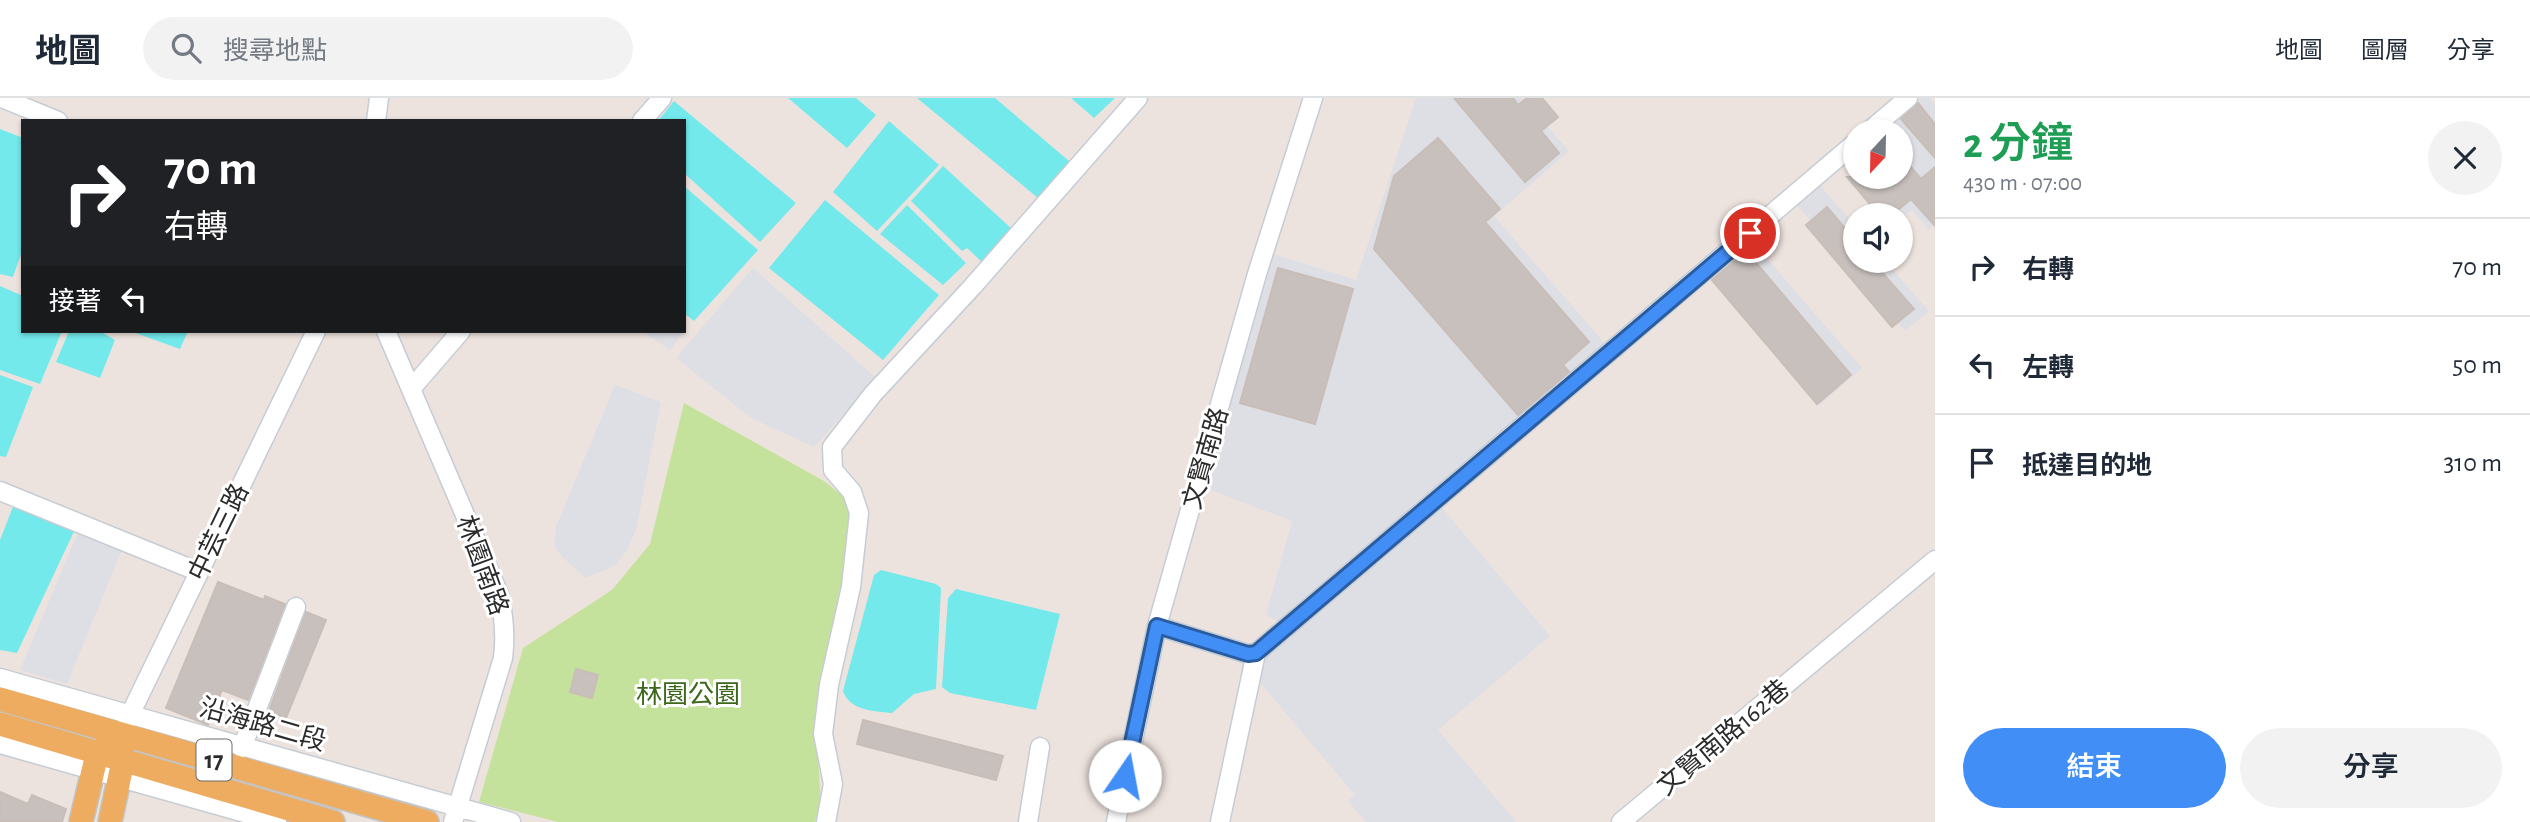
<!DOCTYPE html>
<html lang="zh-TW">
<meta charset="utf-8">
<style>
body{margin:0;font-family:"Alegreya Sans","Noto Sans TC",sans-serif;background:#f2f2f3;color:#1f2937;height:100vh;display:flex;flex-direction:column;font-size:26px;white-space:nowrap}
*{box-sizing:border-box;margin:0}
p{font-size:23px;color:#747a83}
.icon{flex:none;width:38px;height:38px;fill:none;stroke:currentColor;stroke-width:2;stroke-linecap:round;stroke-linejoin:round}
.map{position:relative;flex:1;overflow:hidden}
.drawer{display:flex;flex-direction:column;background:#fff;width:595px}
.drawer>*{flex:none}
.guide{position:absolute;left:21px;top:21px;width:665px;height:214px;border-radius:0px;box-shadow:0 2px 5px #0004;background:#202124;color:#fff;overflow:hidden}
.needle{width:46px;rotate:202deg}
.tools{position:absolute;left:1843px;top:21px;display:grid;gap:14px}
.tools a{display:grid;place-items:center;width:70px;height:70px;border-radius:50%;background:#fff;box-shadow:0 2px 5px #0004;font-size:35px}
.pin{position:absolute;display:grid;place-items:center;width:60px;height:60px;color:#fff;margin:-30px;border:4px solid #fff;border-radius:50%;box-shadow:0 2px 7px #0007}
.me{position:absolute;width:77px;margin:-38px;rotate:12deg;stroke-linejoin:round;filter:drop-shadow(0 0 5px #0008)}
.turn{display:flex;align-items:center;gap:24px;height:147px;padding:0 28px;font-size:32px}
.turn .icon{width:91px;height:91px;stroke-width:2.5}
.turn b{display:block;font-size:49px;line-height:60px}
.then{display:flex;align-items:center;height:66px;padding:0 28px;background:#0003;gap:14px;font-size:26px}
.round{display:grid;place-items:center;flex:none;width:74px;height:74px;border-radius:37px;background:#f2f2f3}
.headline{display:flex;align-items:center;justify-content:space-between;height:119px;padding:0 28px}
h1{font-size:42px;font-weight:600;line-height:52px;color:#1e9e55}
.action{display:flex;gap:14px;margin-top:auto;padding:14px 28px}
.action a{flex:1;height:80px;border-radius:42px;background:#418ef6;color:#fff;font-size:28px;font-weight:600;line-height:80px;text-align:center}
.action a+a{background:#f2f2f3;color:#1f2937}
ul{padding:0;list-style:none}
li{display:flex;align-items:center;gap:21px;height:98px;padding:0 28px;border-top:2px solid #e0e1e3}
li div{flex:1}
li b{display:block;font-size:26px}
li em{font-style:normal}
header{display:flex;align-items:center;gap:42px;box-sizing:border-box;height:98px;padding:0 35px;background:#fff;border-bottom:2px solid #e0e1e3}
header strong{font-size:33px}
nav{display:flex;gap:38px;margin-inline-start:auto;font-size:24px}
.search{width:490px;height:63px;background:#f2f2f3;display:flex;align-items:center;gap:18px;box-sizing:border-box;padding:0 24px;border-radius:38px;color:#747a83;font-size:26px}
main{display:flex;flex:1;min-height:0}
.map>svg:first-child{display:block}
.industrial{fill:#dedee5}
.green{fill:#c4e29b}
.water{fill:#73e9ec}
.building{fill:#c8c0bd;stroke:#c8beb7;stroke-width:2}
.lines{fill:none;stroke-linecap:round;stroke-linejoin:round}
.minor-casing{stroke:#c6ccd4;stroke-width:21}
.major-casing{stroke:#c4c4c4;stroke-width:26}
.minor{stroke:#fff;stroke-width:18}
.major{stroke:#eeac61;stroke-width:23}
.route-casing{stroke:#2a5ca0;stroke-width:18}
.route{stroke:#418ef6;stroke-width:12}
.labels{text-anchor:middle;stroke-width:6;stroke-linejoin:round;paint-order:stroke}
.shield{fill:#fff;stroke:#6b6b6b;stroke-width:2}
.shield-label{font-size:24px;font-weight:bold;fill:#2b2b2b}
.street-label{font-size:26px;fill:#2b2b2b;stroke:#fff}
.park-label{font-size:26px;fill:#3d681c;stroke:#fff}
</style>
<header>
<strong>地圖</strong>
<div class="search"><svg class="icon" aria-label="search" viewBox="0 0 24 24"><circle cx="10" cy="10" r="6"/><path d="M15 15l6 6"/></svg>搜尋地點</div>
<nav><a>地圖</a><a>圖層</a><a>分享</a></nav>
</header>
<main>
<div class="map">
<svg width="1935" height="724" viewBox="0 0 1935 724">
<rect width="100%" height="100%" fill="#ede3de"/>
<path class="industrial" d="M 1416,0 L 1522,0 L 1569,53 L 1494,118 L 1607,248 L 1279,524 L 1266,517 L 1292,423 L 1195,386 L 1267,154 L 1356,182 Z
M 1921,0 L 1930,0 L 1935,7 L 1935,126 L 1929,132 L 1912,112 L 1901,121 L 1900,117 L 1888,117 L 1856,79 L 1900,79 L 1900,33 L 1881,33 Z
M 1818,85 L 1855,127 L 1855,163 L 1885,163 L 1929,213 L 1905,233 L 1795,105 Z
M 1749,140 L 1862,270 L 1820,307 L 1707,176 Z
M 753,170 L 876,280 L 814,349 L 751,320 L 676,260 Z
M 684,227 L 687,229 L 670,252 L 642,233 L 684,233 Z
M 615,287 L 661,304 L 636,432 L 628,450 L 616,467 L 586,480 L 561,458 L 554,447 L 556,429 Z
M 1438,405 L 1550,538 L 1438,632 L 1516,724 L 1366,724 L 1348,703 L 1355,697 L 1245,567 Z
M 84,420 L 128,437 L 67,586 L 20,572 Z"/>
<path class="green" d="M 684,305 L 824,383 L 852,405 L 840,507 L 815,614 L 821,706 L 815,724 L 558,724 L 479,704 L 523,550 L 612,492 L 650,446 Z"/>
<path class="water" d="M 788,0 L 856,0 L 876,17 L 847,50 Z
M 917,0 L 995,0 L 1069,63 L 1038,100 Z
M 1071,0 L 1115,0 L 1094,20 Z
M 674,3 L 796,105 L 760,144 L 684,75 L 684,23 L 658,23 Z
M 889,23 L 939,67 L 877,133 L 833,94 Z
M 0,31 L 23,40 L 23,150 L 13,179 L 0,176 Z
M 943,68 L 1012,131 L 982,164 L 967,150 L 962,153 L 911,103 Z
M 684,88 L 758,152 L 694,223 L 684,215 Z
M 825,102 L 939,197 L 883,262 L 769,170 Z
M 907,107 L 966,165 L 943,187 L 880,136 Z
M 0,188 L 23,198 L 23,233 L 62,233 L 40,286 L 0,272 Z
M 69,233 L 100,233 L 115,242 L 100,280 L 56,264 Z
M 130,233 L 188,233 L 180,251 Z
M 0,277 L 33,289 L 6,359 L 0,358 Z
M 16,401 L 77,427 L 17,555 L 0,552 L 0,442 Z
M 881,472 L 936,486 L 941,490 L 936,591 L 914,596 L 892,615 C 874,613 850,613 843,593 L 874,477 Z
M 956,491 L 1060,516 L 1036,612 L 950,595 L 942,589 L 948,500 Z"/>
<path class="building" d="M 1454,0 L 1513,0 L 1518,7 L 1527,0 L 1542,0 L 1558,19 L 1541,33 L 1559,55 L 1525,84 Z
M 1918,5 L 1935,26 L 1935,60 L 1901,21 Z
M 1438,40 L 1500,111 L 1485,124 L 1589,244 L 1563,267 L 1569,274 L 1518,317 L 1374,151 L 1394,78 Z
M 1900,56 L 1921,81 L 1935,69 L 1935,128 L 1911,101 L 1892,117 L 1879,117 L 1847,79 L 1900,79 Z
M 1827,109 L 1855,142 L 1855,163 L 1872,163 L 1914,211 L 1892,229 L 1806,127 Z
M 1746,153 L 1851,277 L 1817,306 L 1712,182 Z
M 1278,170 L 1353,191 L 1315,326 L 1240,305 Z
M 218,484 L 264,502 L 265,498 L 285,506 L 248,602 L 222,592 L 208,627 L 166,610 Z
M 306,514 L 326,522 L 286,620 L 269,613 Z
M 576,571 L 598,577 L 592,600 L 570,594 Z
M 863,622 L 1003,658 L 996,682 L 857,646 Z
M 0,694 L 28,706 L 32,697 L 66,711 L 62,724 L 0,724 Z"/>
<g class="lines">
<defs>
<path id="minor" d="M 2,0 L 58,23
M 376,23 L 379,0
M 642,23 L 662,0
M 1869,33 L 1908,0
M 386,233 L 499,496 C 504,518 506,537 503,560 L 453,724
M 411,291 L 461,233
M 0,393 L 199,474
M 1157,528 L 1248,556 L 1256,555 L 1855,45
M 0,580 L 511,724
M 127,623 L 316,233
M 0,646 L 277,724
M 242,650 L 296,509
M 826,724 L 833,686 L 823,636 L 829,587 L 851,489 L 859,415 L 852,394 L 833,372 L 832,349 L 873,296 L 973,188 L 1138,0
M 1028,724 L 1040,649
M 1116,724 L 1157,528 L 1257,176 L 1313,0
M 1220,724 L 1256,555
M 1621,724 L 1935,462"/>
<path id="major" d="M 0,601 L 427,724
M 0,626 L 333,724
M 81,724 L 97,656 L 107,647
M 110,724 L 123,663 L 122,649"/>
</defs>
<use href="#minor" class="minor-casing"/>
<use href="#major" class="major-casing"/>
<use href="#minor" class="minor"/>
<use href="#major" class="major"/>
</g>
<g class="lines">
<defs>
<path id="route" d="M 1125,678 L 1157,528 L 1248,556 L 1256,555 L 1750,135"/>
</defs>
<use href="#route" class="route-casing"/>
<use href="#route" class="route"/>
</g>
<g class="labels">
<rect class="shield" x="196.5" y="641.5" width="35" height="41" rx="5"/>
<g class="shield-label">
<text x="214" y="670">17</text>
</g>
<g class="street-label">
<text transform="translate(1205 360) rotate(-74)" y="9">文賢南路</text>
<text transform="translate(218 434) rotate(-64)" y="9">中芸三路</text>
<text transform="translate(483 467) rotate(70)" y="9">林園南路</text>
<text transform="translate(263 626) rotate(16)" y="9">沿海路二段</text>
<text transform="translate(1723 639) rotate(-40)" y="9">文賢南路162巷</text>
</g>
<g class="park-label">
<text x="688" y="605">林園公園</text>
</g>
</g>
</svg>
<div class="tools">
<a><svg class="needle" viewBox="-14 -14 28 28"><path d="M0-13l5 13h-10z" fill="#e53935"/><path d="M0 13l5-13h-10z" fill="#747a83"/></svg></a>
<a><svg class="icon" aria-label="sound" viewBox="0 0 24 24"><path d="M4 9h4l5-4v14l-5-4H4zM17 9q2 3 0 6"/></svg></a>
</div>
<div class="pin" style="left:1750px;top:135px;background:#d93025"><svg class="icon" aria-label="arrive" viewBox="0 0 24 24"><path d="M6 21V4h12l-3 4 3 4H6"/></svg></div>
<svg class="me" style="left:1125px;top:678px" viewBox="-20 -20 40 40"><circle r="19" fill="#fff"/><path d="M0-13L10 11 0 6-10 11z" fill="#418ef6"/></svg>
<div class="guide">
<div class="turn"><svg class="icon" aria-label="right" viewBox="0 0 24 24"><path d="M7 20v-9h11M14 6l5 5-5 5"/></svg><div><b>70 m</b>右轉</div></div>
<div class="then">接著<svg class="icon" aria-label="left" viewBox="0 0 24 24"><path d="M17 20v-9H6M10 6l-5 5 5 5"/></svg></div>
</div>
</div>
<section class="drawer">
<div class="headline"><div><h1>2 分鐘</h1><p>430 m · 07:00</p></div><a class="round"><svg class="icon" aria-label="close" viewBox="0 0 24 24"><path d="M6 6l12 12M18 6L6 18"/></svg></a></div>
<ul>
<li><svg class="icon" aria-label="right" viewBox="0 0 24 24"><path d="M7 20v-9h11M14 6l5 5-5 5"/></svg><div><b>右轉</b></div><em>70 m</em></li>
<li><svg class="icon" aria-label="left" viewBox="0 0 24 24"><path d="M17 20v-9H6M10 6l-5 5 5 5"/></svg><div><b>左轉</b></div><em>50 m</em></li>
<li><svg class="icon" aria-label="arrive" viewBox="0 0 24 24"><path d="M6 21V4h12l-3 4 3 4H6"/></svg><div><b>抵達目的地</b></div><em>310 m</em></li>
</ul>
<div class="action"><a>結束</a><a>分享</a></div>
</section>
</main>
